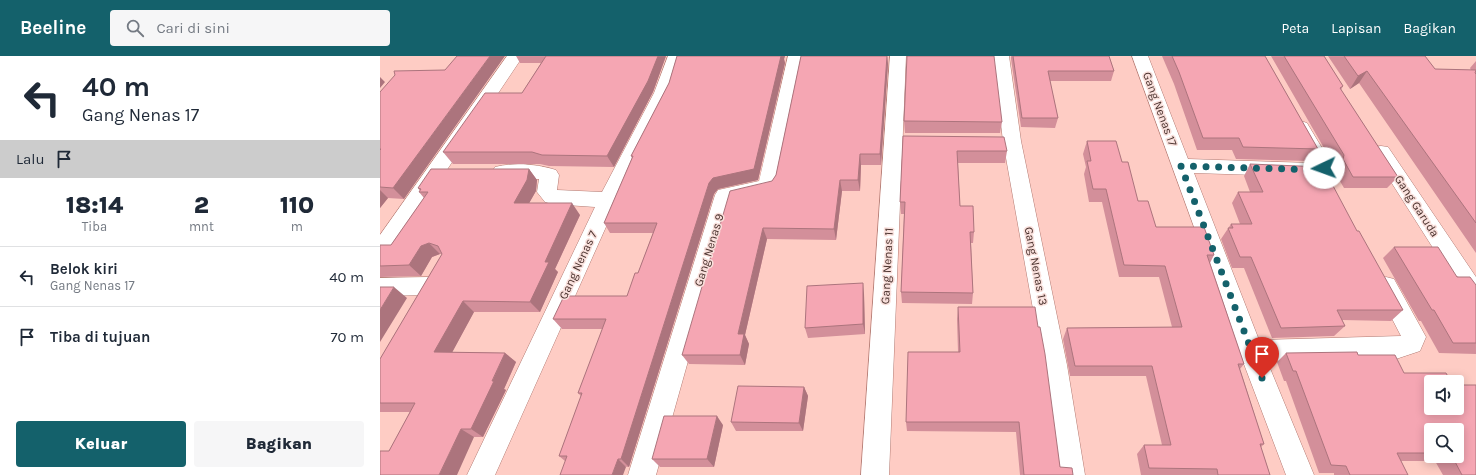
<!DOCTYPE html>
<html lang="id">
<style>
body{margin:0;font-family:Karla,sans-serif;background:#f6f6f7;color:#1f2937;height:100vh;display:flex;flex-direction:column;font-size:15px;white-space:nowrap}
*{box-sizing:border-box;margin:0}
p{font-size:13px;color:#747a83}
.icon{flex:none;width:22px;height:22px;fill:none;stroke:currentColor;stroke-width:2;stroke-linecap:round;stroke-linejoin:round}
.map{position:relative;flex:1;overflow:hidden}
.side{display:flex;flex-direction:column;background:#fff;width:380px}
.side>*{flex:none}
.top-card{background:#fff;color:#1f2937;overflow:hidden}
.tools{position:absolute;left:1044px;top:319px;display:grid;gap:8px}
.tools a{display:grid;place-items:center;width:40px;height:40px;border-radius:4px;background:#fff;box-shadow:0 2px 10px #0003;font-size:20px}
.pin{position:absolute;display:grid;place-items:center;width:34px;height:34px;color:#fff;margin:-41px -17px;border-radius:50% 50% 50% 0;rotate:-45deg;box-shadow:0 0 4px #0007}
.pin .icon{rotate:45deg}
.me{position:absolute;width:44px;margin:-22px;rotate:267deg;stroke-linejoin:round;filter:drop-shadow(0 0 3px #0008)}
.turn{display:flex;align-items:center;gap:14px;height:84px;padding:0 16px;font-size:18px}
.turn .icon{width:52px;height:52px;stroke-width:2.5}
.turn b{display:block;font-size:28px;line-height:34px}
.then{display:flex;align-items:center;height:38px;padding:0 16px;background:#0003;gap:8px;font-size:15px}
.eta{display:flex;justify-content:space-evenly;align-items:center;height:68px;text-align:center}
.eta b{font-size:24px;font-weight:800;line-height:28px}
.button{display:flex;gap:8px;margin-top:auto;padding:8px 16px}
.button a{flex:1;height:46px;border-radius:4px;background:#14616b;color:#fff;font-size:16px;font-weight:800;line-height:46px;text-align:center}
.button a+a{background:#f6f6f7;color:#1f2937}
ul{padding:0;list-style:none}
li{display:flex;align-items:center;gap:12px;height:60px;padding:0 16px;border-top:1px solid #e0e1e3}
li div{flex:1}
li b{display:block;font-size:15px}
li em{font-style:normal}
header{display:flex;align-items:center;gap:24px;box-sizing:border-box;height:56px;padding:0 20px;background:#14616b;color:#fff}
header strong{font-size:19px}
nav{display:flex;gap:22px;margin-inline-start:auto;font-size:14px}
.search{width:280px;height:36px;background:#f6f6f7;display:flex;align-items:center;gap:10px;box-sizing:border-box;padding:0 14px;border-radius:4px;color:#747a83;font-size:15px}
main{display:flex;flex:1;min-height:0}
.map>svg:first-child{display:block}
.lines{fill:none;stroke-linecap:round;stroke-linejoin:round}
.minor-casing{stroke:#b37b73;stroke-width:1}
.minor{fill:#fff;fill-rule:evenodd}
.wall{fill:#d38f9a;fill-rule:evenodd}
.shaded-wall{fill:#ac747d}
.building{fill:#f5a6b3;stroke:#ac747d}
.route{stroke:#14616b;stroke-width:7;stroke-dasharray:0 12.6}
.labels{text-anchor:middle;stroke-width:3;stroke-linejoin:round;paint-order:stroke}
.street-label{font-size:12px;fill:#4a322e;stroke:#f9e0dc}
</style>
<header>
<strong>Beeline</strong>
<div class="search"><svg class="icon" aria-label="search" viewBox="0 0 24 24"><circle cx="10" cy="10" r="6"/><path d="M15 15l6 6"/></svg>Cari di sini</div>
<nav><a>Peta</a><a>Lapisan</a><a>Bagikan</a></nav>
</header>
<main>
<section class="side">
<div class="top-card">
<div class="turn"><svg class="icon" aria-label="left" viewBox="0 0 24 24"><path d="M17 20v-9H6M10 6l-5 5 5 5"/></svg><div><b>40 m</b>Gang Nenas 17</div></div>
<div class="then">Lalu<svg class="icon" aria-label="arrive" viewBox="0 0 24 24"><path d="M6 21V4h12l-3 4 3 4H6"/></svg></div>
</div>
<div class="eta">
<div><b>18:14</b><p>Tiba</p></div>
<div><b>2</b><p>mnt</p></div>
<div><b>110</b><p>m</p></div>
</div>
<ul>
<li><svg class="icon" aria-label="left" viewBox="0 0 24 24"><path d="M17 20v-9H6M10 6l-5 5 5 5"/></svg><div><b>Belok kiri</b><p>Gang Nenas 17</p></div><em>40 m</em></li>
<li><svg class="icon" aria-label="arrive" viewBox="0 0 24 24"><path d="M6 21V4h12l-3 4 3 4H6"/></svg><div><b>Tiba di tujuan</b></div><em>70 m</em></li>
</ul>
<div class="button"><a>Keluar</a><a>Bagikan</a></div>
</section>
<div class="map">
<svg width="1096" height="419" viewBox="0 0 1096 419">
<rect width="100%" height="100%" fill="#feccc4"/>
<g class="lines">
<defs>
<path id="minor" d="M 127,0 L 143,0 L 8,202 L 0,204 L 0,179 Z
M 288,0 L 304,0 L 292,37 L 238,144 L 115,419 L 87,419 L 215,151 L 172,148 L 165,146 L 157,136 L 159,123 L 122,123 L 115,121 L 112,116 L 115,111 C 134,106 158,108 176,114 L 179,119 L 177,134 L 222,136 L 274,37 Z
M 408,0 L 424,0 L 398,130 L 395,135 L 353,145 L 276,419 L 248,419 L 335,139 L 338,134 L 379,125 Z
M 510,0 L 526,0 L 509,419 L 481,419 Z
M 613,0 L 629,0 L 641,85 L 687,309 L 705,419 L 677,419 L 663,309 L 623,85 Z
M 752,0 L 768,0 L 808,103 L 932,107 L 912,71 L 915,67 L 921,65 L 927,67 L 954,112 L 950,119 L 943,121 L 814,117 L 879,284 L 1021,280 L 995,230 L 998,223 L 1006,221 L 1014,223 L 1046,281 L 1040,295 L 1016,303 L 887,305 L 934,419 L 906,419 L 859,295 Z
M 1001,90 L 1008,91 L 1096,221 L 1096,249 L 1088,247 L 992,96 L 994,91 Z
M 48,221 L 56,223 L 59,230 L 56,237 L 48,239 L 0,240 L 0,222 Z"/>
</defs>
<use href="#minor" class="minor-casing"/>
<use href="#minor" class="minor"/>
</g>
<path class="wall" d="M 136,0 L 286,0 L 273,36 L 234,111 L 169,110 L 160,108 L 73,108 L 63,96 L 142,37 L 161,7 L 140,7 Z
M 297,0 L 405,0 L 404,3 L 405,7 L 378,124 L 338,133 L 334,138 L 249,411 L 185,405 L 179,400 L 201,340 L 198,337 L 223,273 L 182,273 L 173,263 L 247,240 L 258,217 L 273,177 L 230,177 L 224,167 L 252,102 L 251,100 L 289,27 Z
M 421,0 L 507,0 L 508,8 L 501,109 L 481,109 L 480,135 L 462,135 L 456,184 L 387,183 L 365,279 L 369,288 L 365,309 L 309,308 L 302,299 L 392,125 L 396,119 Z
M 631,0 L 729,0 L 734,15 L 731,25 L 670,25 L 678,62 L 675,72 L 641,71 L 631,3 Z
M 782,0 L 885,0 L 938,93 L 929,105 L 856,103 L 852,94 L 817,94 L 794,28 Z
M 891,0 L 944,0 L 963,30 L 961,34 L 1018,121 L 1007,132 L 964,132 L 954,115 L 955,111 Z
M 948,0 L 1045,0 L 1055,13 L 1091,14 L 1090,12 L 1096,5 L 1096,197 L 979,27 L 970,33 Z
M 65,14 L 24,143 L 8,142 L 0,152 L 0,36 Z
M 524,65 L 622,66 L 620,77 L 525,77 Z
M 523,80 L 627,95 L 625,107 L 578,107 L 580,150 L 594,176 L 593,187 L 591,187 L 593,237 L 592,248 L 522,247 L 521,236 L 524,158 L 521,158 L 520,146 Z
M 707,85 L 742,106 L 758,145 L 776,171 L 834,199 L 830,207 L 864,308 L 860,313 L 884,388 L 881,391 L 890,419 L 761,419 L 757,398 L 764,389 L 782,389 L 766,320 L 690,320 L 683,283 L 687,272 L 792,271 L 779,221 L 739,221 L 722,146 L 709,146 L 704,118 L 706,111 L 703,98 Z
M 870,108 L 977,175 L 1023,254 L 1011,265 L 962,264 L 965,270 L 954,280 L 892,282 L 864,212 L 852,212 L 841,183 L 851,168 L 860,168 L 852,147 L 858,136 L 870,136 L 864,120 Z
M 149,113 L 157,124 L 156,135 L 149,147 L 200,159 L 175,213 L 178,216 L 160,256 L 94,256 L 72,296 L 125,297 L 136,306 L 124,333 L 126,334 L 103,381 L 94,381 L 9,395 L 30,356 L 0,356 L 0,303 L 62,198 L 60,198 L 52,201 L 41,220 L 0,221 L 0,189 L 11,189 L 44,142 L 39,136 L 40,135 L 38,132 Z
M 1014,191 L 1096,229 L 1096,298 L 1059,297 L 1041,265 L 1039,265 L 1003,202 Z
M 484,238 L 485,278 L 428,282 L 425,272 Z
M 578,251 L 658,271 L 680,411 L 693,419 L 640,419 L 636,376 L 527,375 L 526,366 L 578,296 L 577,263 Z
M 906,297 L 978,299 L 1024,317 L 1096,419 L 1063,419 L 1055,405 L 1021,405 L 1028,419 L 954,419 L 954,417 L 939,417 L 906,325 L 904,325 L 897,306 ZM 1051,374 L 1077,400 L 1051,400 Z
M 424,331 L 428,340 L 423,375 L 356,375 L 351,366 Z
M 343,369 L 334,411 L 280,411 L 272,403 Z"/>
<path class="shaded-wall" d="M 110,0 L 125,0 L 24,143 L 13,132 Z
M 278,0 L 286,0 L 273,36 L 234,111 L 227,100 Z
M 401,0 L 405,0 L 404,3 L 405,7 L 378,124 L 338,133 L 334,138 L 249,411 L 241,403 L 329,127 Z
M 507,0 L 508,8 L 501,109 L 500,98 Z
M 987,15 L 979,27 L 970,33 L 978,20 Z
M 0,21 L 5,26 L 0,32 Z
M 480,98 L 481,109 L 480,135 L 478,124 Z
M 149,113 L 157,124 L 156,135 L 143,158 L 134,147 Z
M 460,124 L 462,135 L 456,184 L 454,173 Z
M 0,134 L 8,142 L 0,152 Z
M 192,147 L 200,159 L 175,213 L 178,216 L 160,256 L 150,246 L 165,206 Z
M 383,172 L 387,183 L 365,279 L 369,288 L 365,309 L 360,299 L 358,278 Z
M 49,187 L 60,198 L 52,201 L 41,220 L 29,209 L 41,190 Z
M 483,227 L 484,238 L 485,278 L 483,268 Z
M 14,231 L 27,242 L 0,286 L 0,254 Z
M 83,245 L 94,256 L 67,306 L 54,296 Z
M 125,297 L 136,306 L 124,333 L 126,334 L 103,381 L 91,373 Z
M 424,331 L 428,340 L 423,375 L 419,367 Z
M 337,360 L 343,369 L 334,411 L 327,403 Z
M 81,373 L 94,381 L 77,419 L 59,419 Z
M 238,403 L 246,411 L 243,419 L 232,419 Z"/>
<path class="building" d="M 77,0 L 110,0 L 13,132 L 0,131 L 0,94 L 1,93 L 0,93 L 0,36 L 15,19 L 14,15 L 65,14 Z
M 166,0 L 278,0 L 268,25 L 227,100 L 162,99 L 152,96 L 63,96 L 105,37 L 142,37 Z
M 297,0 L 401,0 L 374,113 L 333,122 L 329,127 L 241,403 L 238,403 L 232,419 L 180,419 L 187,400 L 179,400 L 202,337 L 198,337 L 226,263 L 173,263 L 184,240 L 247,240 L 255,217 L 258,217 L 277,167 L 224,167 L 253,100 L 251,100 L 289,27 Z
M 421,0 L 507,0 L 500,98 L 480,98 L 478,124 L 460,124 L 454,173 L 383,172 L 358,278 L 364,278 L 360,299 L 302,299 L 350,135 L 392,125 L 396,119 Z
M 527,0 L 614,0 L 622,66 L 524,65 Z
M 633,0 L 729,0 L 734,15 L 668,15 L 678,62 L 642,62 Z
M 792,0 L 885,0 L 938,93 L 863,91 L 859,82 L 823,82 L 799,16 Z
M 904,0 L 944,0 L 963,30 L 960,32 L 1018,121 L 973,121 L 963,103 L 964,99 Z
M 964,0 L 1045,0 L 1055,13 L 1096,14 L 1095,17 L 1096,18 L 1096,167 L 987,15 L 978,20 Z
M 523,80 L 624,81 L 627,95 L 577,95 L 580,150 L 593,150 L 594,176 L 590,176 L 593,237 L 521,236 L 525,146 L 520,146 Z
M 707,85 L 736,85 L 742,106 L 748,106 L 758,145 L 768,145 L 776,171 L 824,171 L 834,199 L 827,199 L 864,308 L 858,308 L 884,388 L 880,388 L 890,419 L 838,419 L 837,413 L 769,412 L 764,389 L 791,389 L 772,310 L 695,310 L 687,272 L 802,271 L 785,210 L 744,209 L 726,133 L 713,133 L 707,105 L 711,105 Z
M 870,108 L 943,111 L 977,175 L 979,175 L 1023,254 L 957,254 L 965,270 L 901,272 L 871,201 L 860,201 L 848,172 L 853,172 L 851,168 L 872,168 L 858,136 L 883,136 Z
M 51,113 L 149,113 L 147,124 L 134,147 L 192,147 L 165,206 L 169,206 L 150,246 L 83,245 L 54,296 L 125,297 L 112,325 L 114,325 L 91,373 L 81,373 L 59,419 L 0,419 L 0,395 L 9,395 L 35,347 L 0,347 L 0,303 L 62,198 L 58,190 L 49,187 L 41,190 L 29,209 L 0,210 L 0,189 L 11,189 L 48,136 L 39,136 L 41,133 L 38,132 Z
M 1014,191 L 1058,191 L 1077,221 L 1090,221 L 1096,229 L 1096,287 L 1073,287 L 1054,254 L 1052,254 Z
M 483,227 L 483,268 L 425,272 L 427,230 Z
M 0,231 L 14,231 L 0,254 Z
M 578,251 L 655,251 L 658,271 L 660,271 L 665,298 L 680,411 L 692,412 L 693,419 L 644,419 L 639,366 L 526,366 L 528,296 L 580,296 Z
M 977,296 L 978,299 L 1015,299 L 1024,317 L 1066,317 L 1071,326 L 1051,326 L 1051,352 L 1077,352 L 1077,329 L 1096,329 L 1096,419 L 1082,419 L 1072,400 L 1077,400 L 1077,374 L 1051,374 L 1051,397 L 1017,397 L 1028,419 L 970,419 L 966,410 L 951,409 L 916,315 L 913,315 L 906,297 Z
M 358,330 L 424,331 L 419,367 L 351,366 Z
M 284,360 L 337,360 L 327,403 L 272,403 Z"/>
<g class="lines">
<path class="route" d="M 882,322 L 801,110 L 942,114 L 944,112"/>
</g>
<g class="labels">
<g class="street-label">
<text transform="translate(780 53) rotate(70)" y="4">Gang Nenas 17</text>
<text transform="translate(1037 150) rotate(57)" y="4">Gang Garuda</text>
<text transform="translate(329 194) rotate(-73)" y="4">Gang Nenas 9</text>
<text transform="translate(198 209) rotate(-65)" y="4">Gang Nenas 7</text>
<text transform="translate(507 210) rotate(-87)" y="4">Gang Nenas 11</text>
<text transform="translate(656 210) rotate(79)" y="4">Gang Nenas 13</text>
</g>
</g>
</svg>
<div class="tools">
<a><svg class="icon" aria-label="sound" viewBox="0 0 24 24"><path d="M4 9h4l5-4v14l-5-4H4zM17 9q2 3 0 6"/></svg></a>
<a><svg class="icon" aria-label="search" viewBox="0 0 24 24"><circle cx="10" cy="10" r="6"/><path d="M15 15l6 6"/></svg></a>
</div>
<div class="pin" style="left:882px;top:322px;background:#d93025"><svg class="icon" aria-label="arrive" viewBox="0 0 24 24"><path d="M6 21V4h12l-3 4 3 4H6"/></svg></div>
<svg class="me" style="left:944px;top:112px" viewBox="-20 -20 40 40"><circle r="19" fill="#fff"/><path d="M0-13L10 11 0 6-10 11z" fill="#14616b"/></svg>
</div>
</main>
